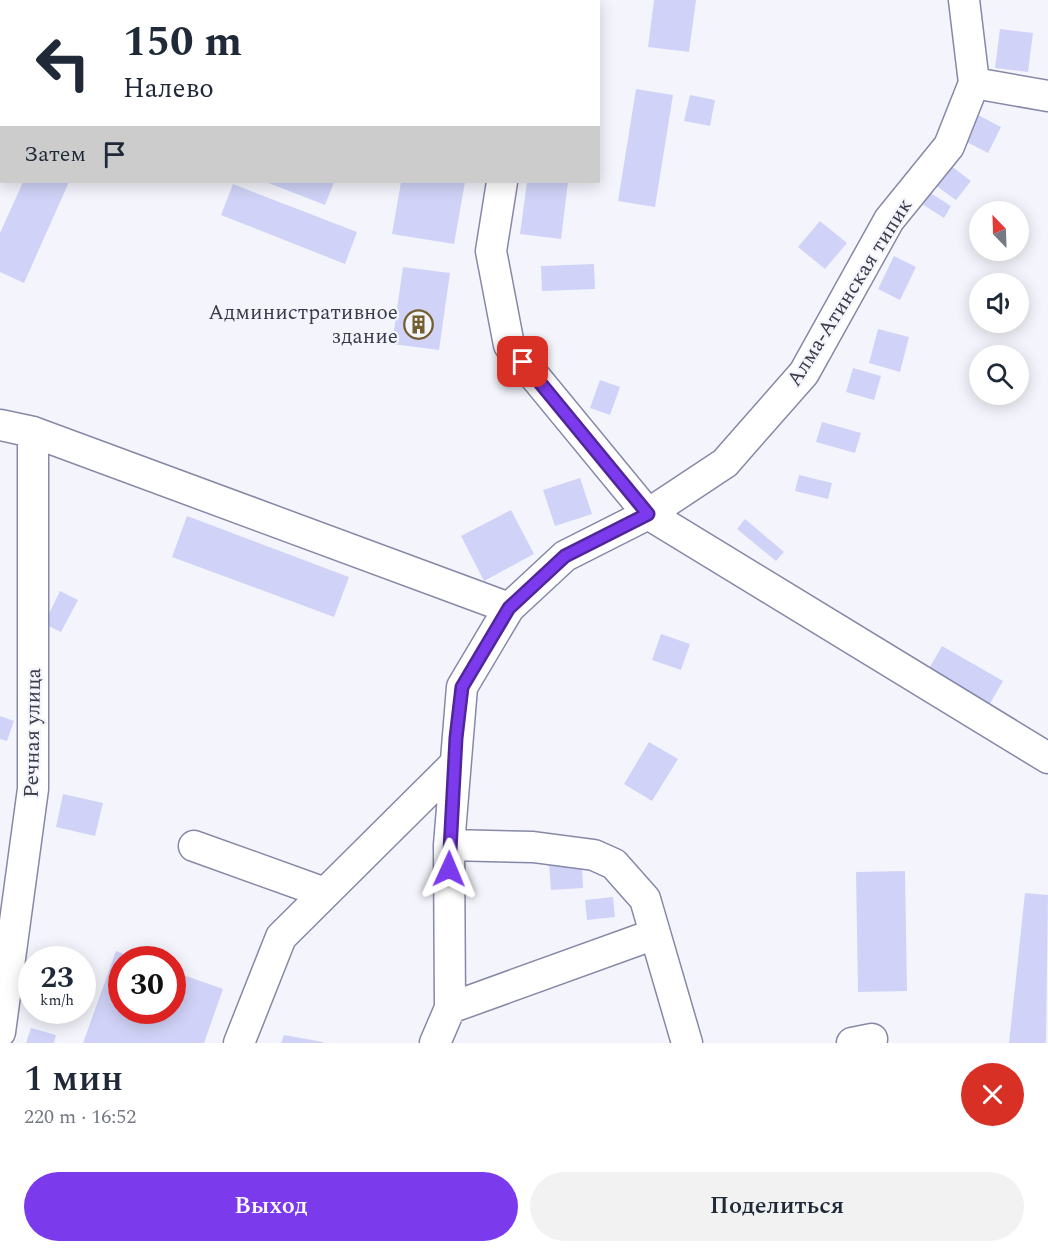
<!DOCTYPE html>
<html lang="ru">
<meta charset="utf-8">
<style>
body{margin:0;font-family:Spectral,serif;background:#f2f2f3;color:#1f2937;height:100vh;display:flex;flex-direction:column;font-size:22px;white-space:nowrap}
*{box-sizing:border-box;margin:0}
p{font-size:20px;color:#747a83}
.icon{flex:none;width:33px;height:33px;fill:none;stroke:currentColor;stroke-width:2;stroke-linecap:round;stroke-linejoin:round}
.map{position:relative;height:1043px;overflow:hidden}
.side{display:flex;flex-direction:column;background:#fff;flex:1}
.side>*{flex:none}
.banner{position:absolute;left:0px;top:0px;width:600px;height:183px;box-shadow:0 3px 15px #0003;background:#fff;color:#1f2937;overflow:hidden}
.needle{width:39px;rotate:337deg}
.buttons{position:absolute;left:969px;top:201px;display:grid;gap:12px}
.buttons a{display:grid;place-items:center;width:60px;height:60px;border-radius:50%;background:#fff;box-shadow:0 3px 15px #0003;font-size:30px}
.speed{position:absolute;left:18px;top:946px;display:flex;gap:12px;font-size:30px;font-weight:700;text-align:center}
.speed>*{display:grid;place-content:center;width:78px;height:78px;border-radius:50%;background:#fff;box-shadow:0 3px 15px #0003;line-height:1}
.speed small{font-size:15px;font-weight:400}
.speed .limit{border:9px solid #d22;background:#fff;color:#111}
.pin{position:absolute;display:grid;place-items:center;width:51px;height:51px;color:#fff;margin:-26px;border-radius:12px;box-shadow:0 3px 9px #0006}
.me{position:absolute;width:66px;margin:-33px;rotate:1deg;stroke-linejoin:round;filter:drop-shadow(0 0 4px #0008)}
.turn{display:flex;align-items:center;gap:21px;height:126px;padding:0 24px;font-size:27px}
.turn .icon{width:78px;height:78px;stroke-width:2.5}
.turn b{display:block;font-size:42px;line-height:51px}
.then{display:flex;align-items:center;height:57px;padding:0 24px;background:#0003;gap:12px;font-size:22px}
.round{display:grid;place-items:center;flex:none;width:63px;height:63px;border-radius:32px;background:#f2f2f3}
.summary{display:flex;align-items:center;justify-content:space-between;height:102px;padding:0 24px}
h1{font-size:36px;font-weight:600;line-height:45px}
.button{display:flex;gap:12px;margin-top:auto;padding:12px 24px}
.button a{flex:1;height:69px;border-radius:36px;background:#7c3aed;color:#fff;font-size:24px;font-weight:600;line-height:69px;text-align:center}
.button a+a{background:#f2f2f3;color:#1f2937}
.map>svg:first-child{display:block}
.building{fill:#d0d3f7}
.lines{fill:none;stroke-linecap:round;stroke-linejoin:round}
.minor-casing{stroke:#8688a7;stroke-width:33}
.minor{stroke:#fff;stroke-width:30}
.route-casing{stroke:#51269a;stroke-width:15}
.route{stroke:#7c3aed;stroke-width:10}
.labels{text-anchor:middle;stroke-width:4.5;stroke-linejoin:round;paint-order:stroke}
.street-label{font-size:21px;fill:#3a3b49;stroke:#f4f5fc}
.poi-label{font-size:21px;fill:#3a3b49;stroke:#f4f5fc;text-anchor:end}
</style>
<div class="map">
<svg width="1048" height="1043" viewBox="0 0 1048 1043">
<rect width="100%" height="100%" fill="#f4f5fc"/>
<path class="building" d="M 654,0 L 696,0 L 689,52 L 648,47 Z
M 1000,29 L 1033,33 L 1028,72 L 995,68 Z
M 636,89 L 673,95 L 655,207 L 618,201 Z
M 690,95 L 715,100 L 710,126 L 684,121 Z
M 976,114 L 1001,127 L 988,153 L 963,140 Z
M 946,162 L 971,181 L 956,200 L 931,182 Z
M 23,182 L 69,182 L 24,283 L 0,272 L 0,233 Z
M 266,182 L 334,182 L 325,205 Z
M 401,182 L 465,182 L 454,244 L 392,234 Z
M 527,182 L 568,182 L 561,239 L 520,234 Z
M 233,184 L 357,232 L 345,264 L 221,215 Z
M 924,189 L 951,206 L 944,218 L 917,201 Z
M 820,221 L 847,243 L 825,269 L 798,247 Z
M 894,256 L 916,267 L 900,300 L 878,289 Z
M 594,264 L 595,289 L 542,291 L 541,266 Z
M 403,267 L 450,273 L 439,350 L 392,344 Z
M 878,329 L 909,337 L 900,372 L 869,363 Z
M 853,368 L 881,376 L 874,400 L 846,392 Z
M 600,380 L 620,387 L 610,415 L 590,408 Z
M 822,422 L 861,433 L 855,453 L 816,442 Z
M 799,475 L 832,483 L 828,499 L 795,491 Z
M 580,478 L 592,514 L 555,526 L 543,490 Z
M 511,510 L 534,554 L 484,581 L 461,536 Z
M 187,516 L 349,577 L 334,617 L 172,557 Z
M 745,519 L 784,552 L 776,561 L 737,529 Z
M 60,591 L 78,600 L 61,632 L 44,624 Z
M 661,634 L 690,644 L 681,670 L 652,660 Z
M 942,646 L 1003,681 L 988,707 L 927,672 Z
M 0,716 L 14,721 L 7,741 L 0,739 Z
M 649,742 L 678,759 L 652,801 L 624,784 Z
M 63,794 L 103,803 L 95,836 L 56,827 Z
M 582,862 L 583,888 L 551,890 L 549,864 Z
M 905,871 L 907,991 L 858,992 L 856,872 Z
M 1025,893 L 1048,895 L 1046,1043 L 1009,1043 Z
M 613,897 L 615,917 L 587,920 L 585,900 Z
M 116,951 L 140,960 L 122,960 L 122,1011 L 172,1011 L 172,971 L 223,989 L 204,1043 L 83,1043 Z
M 31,1028 L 56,1035 L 54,1043 L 26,1043 Z
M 284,1035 L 323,1042 L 323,1043 L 281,1043 Z"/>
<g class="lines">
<defs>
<path id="minor" d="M 69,2 L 69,0
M 530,2 L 531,0
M 974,83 L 1048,96
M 502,182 L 491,251 L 509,345 L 648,514 L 1048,758
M 0,425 L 33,432 L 509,608
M 449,845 L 533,847 L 594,855 L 614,864 L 645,899 L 687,1043
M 194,846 L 325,893
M 450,1008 L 655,934
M 0,1032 L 33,789 L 33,432
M 239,1043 L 281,937 L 454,765
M 435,1043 L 450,1008 L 449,845 L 462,687 L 509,608 L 565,556 L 648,514 L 725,463 L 804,373 L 889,220 L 949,146 L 974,83 L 964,0
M 852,1043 L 872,1039"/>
</defs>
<use href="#minor" class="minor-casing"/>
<use href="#minor" class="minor"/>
</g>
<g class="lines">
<defs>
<path id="route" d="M 449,869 L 456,738 L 462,687 L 509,608 L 565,556 L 648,514 L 523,362"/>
</defs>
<use href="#route" class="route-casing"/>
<use href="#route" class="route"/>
</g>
<defs>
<symbol id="building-ring" viewBox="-11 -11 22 22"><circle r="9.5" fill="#f4f5fc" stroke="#735e2d" stroke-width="1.5"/><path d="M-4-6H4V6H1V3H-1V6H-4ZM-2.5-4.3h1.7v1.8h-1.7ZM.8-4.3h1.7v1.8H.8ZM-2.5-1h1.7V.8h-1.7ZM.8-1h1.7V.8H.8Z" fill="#735e2d"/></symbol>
</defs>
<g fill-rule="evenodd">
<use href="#building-ring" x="402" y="308" width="33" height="33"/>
</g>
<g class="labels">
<g class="street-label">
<text transform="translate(849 292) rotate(-58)" y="7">Алма-Атинская типик</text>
<text transform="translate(32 733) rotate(-89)" y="7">Речная улица</text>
</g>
<g class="poi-label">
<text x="398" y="319">Административное<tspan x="398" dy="24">здание</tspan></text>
</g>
</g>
</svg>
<div class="buttons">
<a><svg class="needle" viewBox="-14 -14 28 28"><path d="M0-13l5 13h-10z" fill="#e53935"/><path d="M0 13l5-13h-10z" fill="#747a83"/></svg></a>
<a><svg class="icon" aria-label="sound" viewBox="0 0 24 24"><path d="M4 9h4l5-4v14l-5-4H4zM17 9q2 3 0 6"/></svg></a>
<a><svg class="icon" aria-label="search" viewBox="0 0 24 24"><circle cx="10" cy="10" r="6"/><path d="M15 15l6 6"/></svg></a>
</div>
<div class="speed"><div>23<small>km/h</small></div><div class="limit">30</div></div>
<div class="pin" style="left:523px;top:362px;background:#d93025"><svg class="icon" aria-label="arrive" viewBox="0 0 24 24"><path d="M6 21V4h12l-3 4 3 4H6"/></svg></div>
<svg class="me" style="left:449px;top:869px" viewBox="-20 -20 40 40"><path d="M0-17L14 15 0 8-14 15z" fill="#7c3aed" stroke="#fff" stroke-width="4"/></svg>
<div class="banner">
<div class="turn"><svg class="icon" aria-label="left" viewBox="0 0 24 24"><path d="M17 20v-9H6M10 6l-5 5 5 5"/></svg><div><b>150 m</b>Налево</div></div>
<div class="then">Затем<svg class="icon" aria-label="arrive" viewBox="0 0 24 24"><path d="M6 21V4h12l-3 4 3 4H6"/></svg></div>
</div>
</div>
<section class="side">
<div class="summary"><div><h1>1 мин</h1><p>220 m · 16:52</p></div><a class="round" style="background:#d93025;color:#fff"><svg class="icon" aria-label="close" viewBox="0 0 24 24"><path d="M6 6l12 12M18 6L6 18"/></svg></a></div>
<div class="button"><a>Выход</a><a>Поделиться</a></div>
</section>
